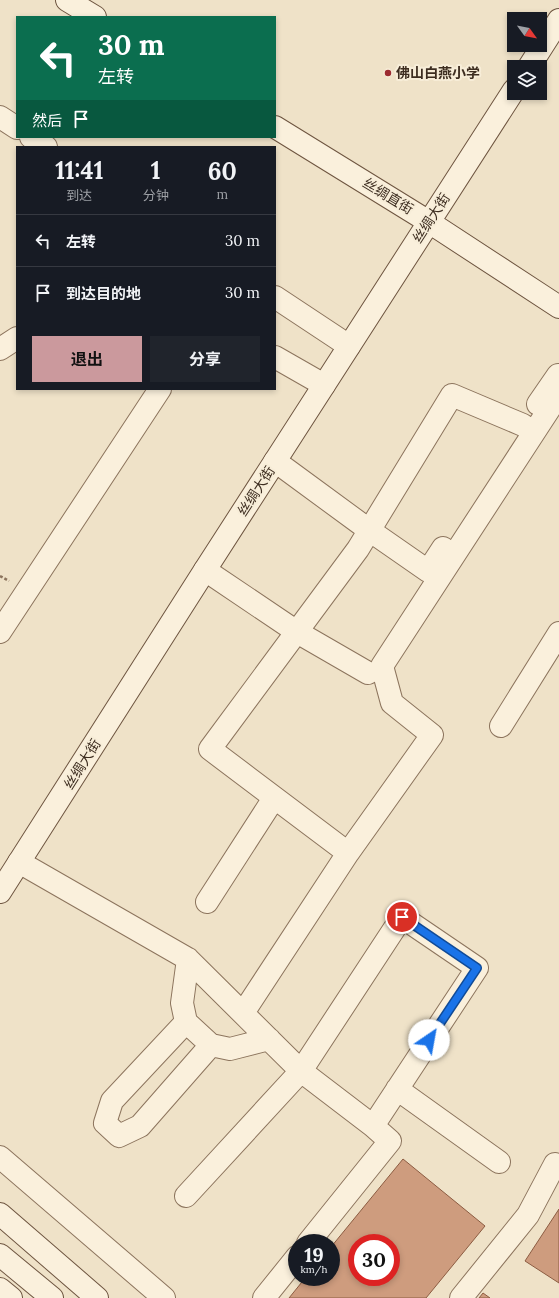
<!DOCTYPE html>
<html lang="zh">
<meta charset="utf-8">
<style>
body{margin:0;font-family:Lora,"Noto Sans SC",serif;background:#20242c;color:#f1f3f6;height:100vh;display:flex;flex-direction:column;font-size:15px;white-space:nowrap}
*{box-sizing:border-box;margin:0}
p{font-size:13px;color:#9ea1a6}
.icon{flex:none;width:22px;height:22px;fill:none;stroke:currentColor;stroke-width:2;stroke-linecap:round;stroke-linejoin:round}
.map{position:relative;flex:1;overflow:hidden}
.drawer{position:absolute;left:16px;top:146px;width:260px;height:244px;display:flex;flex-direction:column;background:#171b24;border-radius:0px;box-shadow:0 2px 6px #0003}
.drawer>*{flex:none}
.hud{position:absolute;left:16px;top:16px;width:260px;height:122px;border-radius:0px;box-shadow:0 2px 6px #0003;background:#0b6e4f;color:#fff;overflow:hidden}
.needle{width:26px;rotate:123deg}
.tools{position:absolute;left:507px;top:12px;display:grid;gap:8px}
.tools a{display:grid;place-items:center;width:40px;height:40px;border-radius:0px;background:#171b24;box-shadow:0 2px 6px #0003;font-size:20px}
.speed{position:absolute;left:288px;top:1234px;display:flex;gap:8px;font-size:20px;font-weight:700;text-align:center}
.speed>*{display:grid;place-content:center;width:52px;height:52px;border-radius:50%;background:#171b24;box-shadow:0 2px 6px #0003;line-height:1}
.speed small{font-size:10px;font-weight:400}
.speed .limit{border:6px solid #d22;background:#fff;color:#111}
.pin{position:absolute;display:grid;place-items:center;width:34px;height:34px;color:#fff;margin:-17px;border:2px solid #fff;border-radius:50%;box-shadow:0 1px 4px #0007}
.me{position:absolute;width:44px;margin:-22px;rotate:33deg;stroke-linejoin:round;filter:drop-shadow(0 0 3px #0008)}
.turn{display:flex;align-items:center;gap:14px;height:84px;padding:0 16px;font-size:18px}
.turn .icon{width:52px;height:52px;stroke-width:2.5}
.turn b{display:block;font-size:28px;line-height:34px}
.then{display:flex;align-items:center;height:38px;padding:0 16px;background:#0003;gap:8px;font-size:15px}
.eta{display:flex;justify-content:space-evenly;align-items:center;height:68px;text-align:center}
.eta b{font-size:24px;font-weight:700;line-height:28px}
.action{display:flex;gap:8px;margin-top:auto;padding:8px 16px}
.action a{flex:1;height:46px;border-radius:0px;background:#cb999d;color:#111;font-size:16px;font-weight:700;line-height:46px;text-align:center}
.action a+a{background:#20242c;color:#f1f3f6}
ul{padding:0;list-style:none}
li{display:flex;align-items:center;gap:12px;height:52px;padding:0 16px;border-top:1px solid #363941}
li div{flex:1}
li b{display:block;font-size:15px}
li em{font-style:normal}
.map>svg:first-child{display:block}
.building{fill:#ce9c7e;stroke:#8c5c42;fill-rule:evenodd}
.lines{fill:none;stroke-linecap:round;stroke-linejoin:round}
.street-casing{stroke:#8c745d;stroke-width:24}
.secondary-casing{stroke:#6e5540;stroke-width:24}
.path{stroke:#8c745d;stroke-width:2.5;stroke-dasharray:3 2;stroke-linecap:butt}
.street{stroke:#faf0dc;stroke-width:22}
.secondary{stroke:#faf0dc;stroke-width:22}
.route-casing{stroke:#114b97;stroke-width:10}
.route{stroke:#1a73e8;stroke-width:7}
.poi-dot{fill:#9c2b30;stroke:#f7edd8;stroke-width:1.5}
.labels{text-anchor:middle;stroke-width:4;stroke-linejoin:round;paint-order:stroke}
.poi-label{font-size:14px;font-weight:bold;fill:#3d2d20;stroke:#f7edd8;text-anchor:start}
.street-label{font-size:14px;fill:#3d2d20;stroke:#f7edd8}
</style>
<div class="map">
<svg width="559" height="1298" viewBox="0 0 559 1298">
<rect width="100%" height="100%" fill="#efe2c8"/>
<path class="building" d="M 403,1159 L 485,1226 L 426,1298 L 289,1298 L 306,1277 L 331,1277 L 331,1247 ZM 357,1243 L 391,1243 L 391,1277 L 357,1277 Z
M 559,1209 L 559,1283 L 525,1261 Z
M 483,1293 L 490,1298 L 479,1298 Z"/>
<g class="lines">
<defs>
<path id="street" d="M 0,117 L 17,128
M 31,137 L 46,147
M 275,297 L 349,346
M 0,349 L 17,338
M 275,357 L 324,385
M 538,404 L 558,375
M 275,461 L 369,530 L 428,571 L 443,548
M 205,570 L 297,632 L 368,673
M 0,632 L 160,389
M 501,726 L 559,633
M 348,853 L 210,749 L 358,549 L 452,395 L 523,425
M 19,862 L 188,959 L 301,1071 L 373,1126 L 390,1141 L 308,1243
M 207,902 L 274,798
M 188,959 L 182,1003 L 186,1022 L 211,1045 L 230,1049 L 269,1039
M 243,1013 L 348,853 L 432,735 L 392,703 L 382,666 L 559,394
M 186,1022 L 112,1101 L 105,1123 L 119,1136 L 140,1126 L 211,1045
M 397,1089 L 499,1162
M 0,1157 L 164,1298
M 186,1196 L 301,1071 L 402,917 L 477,968 L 373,1126
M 264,1298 L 297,1257
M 461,1298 L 528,1215 L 555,1164"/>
<path id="secondary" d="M 67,0 L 95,17
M 529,67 L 559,20
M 275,127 L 429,222 L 559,307
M 0,892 L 205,570 L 514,90
M 0,1214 L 97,1298
M 0,1255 L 52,1298
M 0,1289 L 11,1298"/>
</defs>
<use href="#street" class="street-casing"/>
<use href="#secondary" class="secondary-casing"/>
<path class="path" d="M 0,576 L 9,581"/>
<use href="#street" class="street"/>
<use href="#secondary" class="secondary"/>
</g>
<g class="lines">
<defs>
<path id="route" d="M 402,917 L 477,968 L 429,1040"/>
</defs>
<use href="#route" class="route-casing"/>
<use href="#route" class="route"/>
</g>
<circle class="poi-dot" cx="388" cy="73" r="4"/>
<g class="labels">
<g class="poi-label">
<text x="396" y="78">佛山白燕小学</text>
</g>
<g class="street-label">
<text transform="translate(388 196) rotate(31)" y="5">丝绸直街</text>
<text transform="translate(431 218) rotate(-57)" y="5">丝绸大街</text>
<text transform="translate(256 491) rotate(-57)" y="5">丝绸大街</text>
<text transform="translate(82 764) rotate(-58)" y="5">丝绸大街</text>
</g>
</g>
</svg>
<div class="tools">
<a><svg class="needle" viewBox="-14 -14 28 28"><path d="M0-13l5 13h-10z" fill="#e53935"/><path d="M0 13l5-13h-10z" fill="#9ea1a6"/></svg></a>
<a><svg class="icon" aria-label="layers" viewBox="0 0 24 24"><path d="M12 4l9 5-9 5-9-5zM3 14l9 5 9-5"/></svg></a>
</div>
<div class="speed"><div>19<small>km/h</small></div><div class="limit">30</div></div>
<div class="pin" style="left:402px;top:917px;background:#d93025"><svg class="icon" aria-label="arrive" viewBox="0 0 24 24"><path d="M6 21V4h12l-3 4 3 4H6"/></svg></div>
<svg class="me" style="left:429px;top:1040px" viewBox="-20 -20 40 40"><circle r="19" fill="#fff"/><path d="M0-13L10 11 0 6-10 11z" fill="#1a73e8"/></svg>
<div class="hud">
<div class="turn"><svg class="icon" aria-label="left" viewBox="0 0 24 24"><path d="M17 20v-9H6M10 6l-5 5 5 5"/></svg><div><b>30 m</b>左转</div></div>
<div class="then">然后<svg class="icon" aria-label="arrive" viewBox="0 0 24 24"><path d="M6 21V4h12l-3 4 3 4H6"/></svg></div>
</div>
<section class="drawer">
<div class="eta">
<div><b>11:41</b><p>到达</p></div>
<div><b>1</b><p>分钟</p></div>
<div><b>60</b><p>m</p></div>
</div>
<ul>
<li><svg class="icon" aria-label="left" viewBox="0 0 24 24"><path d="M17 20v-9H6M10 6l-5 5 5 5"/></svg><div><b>左转</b></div><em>30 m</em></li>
<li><svg class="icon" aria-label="arrive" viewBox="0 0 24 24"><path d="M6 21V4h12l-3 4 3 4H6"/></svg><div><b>到达目的地</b></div><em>30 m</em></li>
</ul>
<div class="action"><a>退出</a><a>分享</a></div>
</section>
</div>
